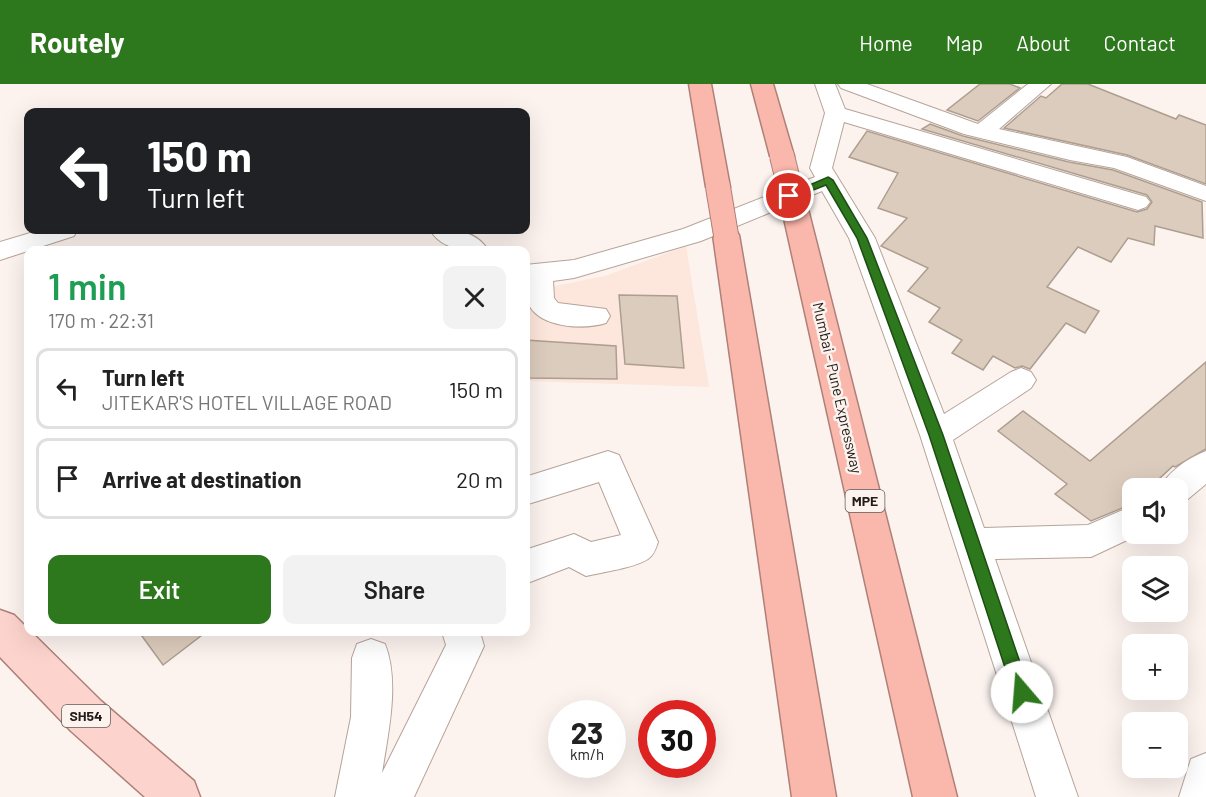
<!DOCTYPE html>
<meta charset="utf-8">
<style>
body{margin:0;font-family:Barlow,sans-serif;background:#f2f2f2;color:#222;height:100vh;display:flex;flex-direction:column;font-size:22px;white-space:nowrap}
*{box-sizing:border-box;margin:0}
p{font-size:20px;color:#767676}
.icon{flex:none;width:33px;height:33px;fill:none;stroke:currentColor;stroke-width:2;stroke-linecap:round;stroke-linejoin:round}
.map{position:relative;flex:1;overflow:hidden}
.sheet{position:absolute;left:24px;top:162px;width:506px;height:390px;display:flex;flex-direction:column;background:#fff;border-radius:12px;box-shadow:0 6px 24px #0002}
.sheet>*{flex:none}
.top-card{position:absolute;left:24px;top:24px;width:506px;height:126px;border-radius:12px;box-shadow:0 6px 24px #0002;background:#202124;color:#fff;overflow:hidden}
.buttons{position:absolute;left:1122px;top:394px;display:grid;gap:12px}
.buttons a{display:grid;place-items:center;width:66px;height:66px;border-radius:12px;background:#fff;box-shadow:0 6px 24px #0002;font-size:30px}
.speed{position:absolute;left:548px;top:616px;display:flex;gap:12px;font-size:30px;font-weight:700;text-align:center}
.speed>*{display:grid;place-content:center;width:78px;height:78px;border-radius:50%;background:#fff;box-shadow:0 6px 24px #0002;line-height:1}
.speed small{font-size:15px;font-weight:400}
.speed .limit{border:9px solid #d22;background:#fff;color:#111}
.pin{position:absolute;display:grid;place-items:center;width:51px;height:51px;color:#fff;margin:-26px;border:3px solid #fff;border-radius:50%;box-shadow:0 2px 6px #0007}
.me{position:absolute;width:66px;margin:-33px;rotate:342deg;stroke-linejoin:round;filter:drop-shadow(0 0 4px #0008)}
.turn{display:flex;align-items:center;gap:21px;height:126px;padding:0 24px;font-size:27px}
.turn .icon{width:78px;height:78px;stroke-width:2.5}
.turn b{display:block;font-size:42px;line-height:51px}
.round{display:grid;place-items:center;flex:none;width:63px;height:63px;border-radius:12px;background:#f2f2f2}
.summary{display:flex;align-items:center;justify-content:space-between;height:102px;padding:0 24px}
h1{font-size:36px;font-weight:600;line-height:45px;color:#1e9e55}
.button{display:flex;gap:12px;margin-top:auto;padding:12px 24px}
.button a{flex:1;height:69px;border-radius:12px;background:#2d771c;color:#fff;font-size:24px;font-weight:600;line-height:69px;text-align:center}
.button a+a{background:#f2f2f2;color:#222}
ul{padding:0;list-style:none}
li{display:flex;align-items:center;gap:18px;height:81px;margin:0 12px 9px;padding:0 12px;border:3px solid #e0e0e0;border-radius:12px}
li div{flex:1}
li b{display:block;font-size:22px}
li em{font-style:normal}
header{display:flex;align-items:center;gap:36px;box-sizing:border-box;height:84px;padding:0 30px;background:#2d771c;color:#fff}
header strong{font-size:28px}
nav{display:flex;gap:33px;margin-inline-start:auto;font-size:21px}
.map>svg:first-child{display:block}
.built{fill:#fde6db}
.building{fill:#dcccbd;stroke:#ad9e8f;stroke-width:1.5}
.lines{fill:none;stroke-linecap:round;stroke-linejoin:round}
.minor-casing{stroke:#b6a399;stroke-width:2}
.major-casing{stroke:#ae8078;stroke-width:3}
.highway-casing{stroke:#ae8078;stroke-width:3}
.minor{fill:#fff;fill-rule:evenodd}
.major{fill:#fcd4cd;fill-rule:evenodd}
.highway{fill:#fab7ac;fill-rule:evenodd}
.highway-bridge-casing{stroke:#ae8078;stroke-width:26;stroke-linecap:butt}
.highway-bridge{stroke:#fab7ac;stroke-width:24}
.route{fill:#2d771c;stroke:#1d4d12;stroke-width:1.5}
.labels{text-anchor:middle;stroke-width:5;stroke-linejoin:round;paint-order:stroke}
.shield{fill:#fcf3ef;stroke:#635c58;stroke-width:1.5}
.shield-label{font-size:14px;font-weight:bold;fill:#221b17}
.street-label{font-size:15px;fill:#221b17;stroke:#fcf3ef}
</style>
<header>
<strong>Routely</strong>
<nav><a>Home</a><a>Map</a><a>About</a><a>Contact</a></nav>
</header>
<div class="map">
<svg width="1206" height="713" viewBox="0 0 1206 713">
<rect width="100%" height="100%" fill="#fcf3ef"/>
<path class="built" d="M 686,162 L 709,303 L 525,297 L 525,204 L 534,206 L 605,192 Z"/>
<path class="building" d="M 980,0 L 1010,0 L 1020,4 L 978,37 L 947,26 Z
M 1062,0 L 1088,0 L 1176,35 L 1179,31 L 1206,41 L 1206,100 L 1127,71 L 1004,44 L 1041,12 L 1046,14 Z
M 930,40 L 963,52 L 1069,78 L 1113,86 L 1202,118 L 1203,154 L 1155,142 L 1154,161 L 1128,154 L 1111,178 L 1078,163 L 1047,203 L 1099,227 L 1085,249 L 1066,239 L 1030,285 L 1022,282 L 1015,284 L 993,272 L 983,286 L 952,269 L 962,256 L 929,238 L 940,224 L 908,207 L 928,184 L 881,162 L 907,134 L 878,124 L 898,89 L 849,73 L 867,47 L 1137,128 L 1147,125 L 1152,118 L 1147,111 L 922,45 Z
M 619,211 L 677,212 L 684,284 L 625,280 Z
M 525,256 L 616,262 L 617,295 L 525,294 Z
M 1206,278 L 1206,365 L 1175,383 L 1173,382 L 1148,405 L 1132,405 L 1132,420 L 1091,437 L 1055,410 L 1067,400 L 998,347 L 1023,327 L 1090,377 Z
M 139,548 L 206,548 L 163,581 Z"/>
<g class="lines">
<defs>
<path id="minor" d="M 815,0 L 835,0 L 845,25 L 1146,113 L 1150,118 L 1146,123 L 1138,126 L 844,38 L 832,84 L 875,154 L 944,330 L 1011,288 L 1021,284 L 1031,288 L 1036,296 L 1031,304 L 953,356 L 984,444 L 1088,441 L 1132,422 L 1132,450 L 1140,450 L 1091,473 L 995,475 L 1078,713 L 1036,713 L 920,351 L 849,154 L 822,107 L 701,157 L 574,194 L 553,197 L 554,214 L 558,219 L 606,225 L 610,232 L 606,239 C 584,246 541,244 529,221 C 523,209 525,194 525,181 L 574,176 L 683,145 L 815,93 L 810,84 L 825,29 Z
M 838,0 L 867,0 L 978,40 L 1028,0 L 1051,0 L 999,45 L 1127,73 L 1206,102 L 1206,117 L 1114,84 L 1070,76 L 964,50 L 841,4 Z
M 40,146 L 77,146 L 74,152 L 0,176 L 0,158 Z
M 430,146 C 450,144 476,146 488,166 C 467,168 442,166 430,146 Z
M 608,367 L 619,371 L 658,458 C 656,464 654,471 648,475 C 634,484 603,488 586,492 L 569,483 L 525,500 L 525,466 L 574,450 L 591,458 L 621,451 L 599,398 L 525,421 L 525,393 Z
M 1206,367 L 1206,400 L 1188,415 L 1178,419 L 1178,405 L 1159,405 C 1168,388 1188,374 1206,367 Z
M 442,548 L 480,548 L 484,562 L 414,713 L 335,713 L 351,633 L 352,574 L 357,560 L 371,555 L 385,560 C 400,598 388,650 382,689 L 446,561 Z
M 1206,669 L 1206,713 L 1179,713 L 1191,675 Z"/>
<path id="major" d="M 0,526 L 14,531 L 101,617 L 194,697 L 200,713 L 145,713 L 71,647 L 0,573 Z"/>
<path id="highway" d="M 689,0 L 711,0 L 730,103 L 727,108 L 718,111 L 709,108 L 706,103 Z
M 751,0 L 773,0 L 794,72 L 790,77 L 782,79 L 774,77 L 770,72 Z
M 794,113 L 803,115 L 807,121 L 957,713 L 913,713 L 781,121 L 785,115 Z
M 726,142 L 735,145 L 739,151 L 836,713 L 792,713 L 713,151 L 717,145 Z"/>
</defs>
<use href="#minor" class="minor-casing"/>
<use href="#major" class="major-casing"/>
<use href="#highway" class="highway-casing"/>
<use href="#minor" class="minor"/>
<use href="#major" class="major"/>
<use href="#highway" class="highway"/>
<defs>
<path id="highway-bridge" d="M 782,72 L 794,121
M 718,103 L 726,151"/>
</defs>
<use href="#highway-bridge" class="highway-bridge-casing"/>
<use href="#highway-bridge" class="highway-bridge"/>
</g>
<path class="route" d="M 828,93 L 833,96 L 867,154 L 943,351 L 1030,608 L 1028,614 L 1022,616 L 1016,614 L 1013,608 L 929,351 L 857,154 L 826,101 L 793,114 L 786,114 L 784,112 Z"/>
<g class="labels">
<g class="shield">
<rect x="845.5" y="406" width="39" height="22" rx="4.5"/>
<rect x="62" y="621" width="48" height="22" rx="4.5"/>
</g>
<g class="shield-label">
<text x="865" y="422">MPE</text>
<text x="86" y="637">SH54</text>
</g>
<g class="street-label">
<text transform="translate(837 304) rotate(77)" y="5">Mumbai - Pune Expressway</text>
</g>
</g>
</svg>
<div class="buttons">
<a><svg class="icon" aria-label="sound" viewBox="0 0 24 24"><path d="M4 9h4l5-4v14l-5-4H4zM17 9q2 3 0 6"/></svg></a>
<a><svg class="icon" aria-label="layers" viewBox="0 0 24 24"><path d="M12 4l9 5-9 5-9-5zM3 14l9 5 9-5"/></svg></a>
<a>+</a>
<a>−</a>
</div>
<div class="speed"><div>23<small>km/h</small></div><div class="limit">30</div></div>
<div class="pin" style="left:789px;top:112px;background:#d93025"><svg class="icon" aria-label="arrive" viewBox="0 0 24 24"><path d="M6 21V4h12l-3 4 3 4H6"/></svg></div>
<svg class="me" style="left:1022px;top:608px" viewBox="-20 -20 40 40"><circle r="19" fill="#fff"/><path d="M0-13L10 11 0 6-10 11z" fill="#2d771c"/></svg>
<div class="top-card">
<div class="turn"><svg class="icon" aria-label="left" viewBox="0 0 24 24"><path d="M17 20v-9H6M10 6l-5 5 5 5"/></svg><div><b>150 m</b>Turn left</div></div>
</div>
<section class="sheet">
<div class="summary"><div><h1>1 min</h1><p>170 m · 22:31</p></div><a class="round"><svg class="icon" aria-label="close" viewBox="0 0 24 24"><path d="M6 6l12 12M18 6L6 18"/></svg></a></div>
<ul>
<li><svg class="icon" aria-label="left" viewBox="0 0 24 24"><path d="M17 20v-9H6M10 6l-5 5 5 5"/></svg><div><b>Turn left</b><p>JITEKAR'S HOTEL VILLAGE ROAD</p></div><em>150 m</em></li>
<li><svg class="icon" aria-label="arrive" viewBox="0 0 24 24"><path d="M6 21V4h12l-3 4 3 4H6"/></svg><div><b>Arrive at destination</b></div><em>20 m</em></li>
</ul>
<div class="button"><a>Exit</a><a>Share</a></div>
</section>
</div>
